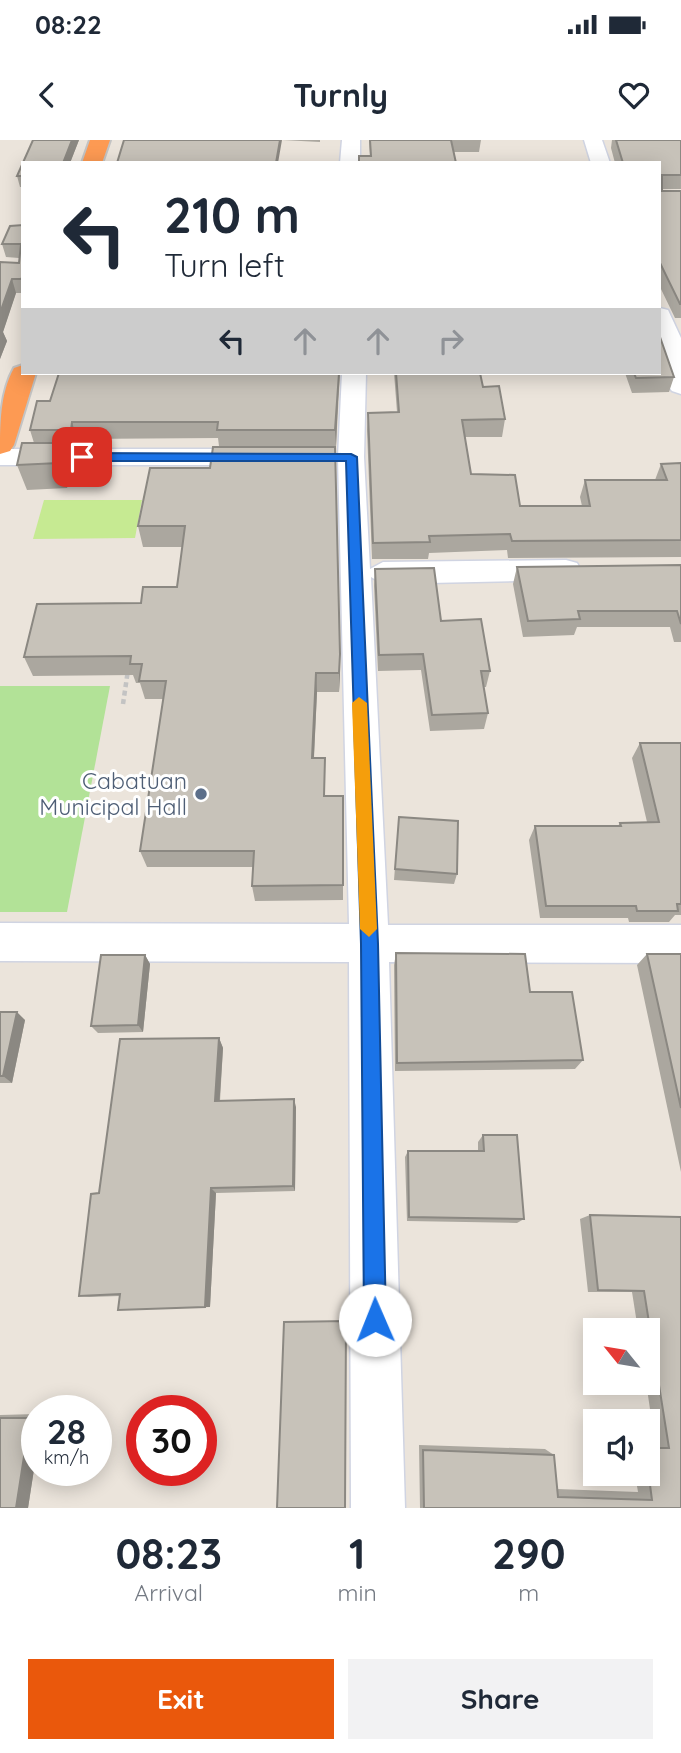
<!DOCTYPE html>
<style>
body{margin:0;font-family:Quicksand,sans-serif;background:#f2f2f3;color:#1f2937;height:100vh;display:flex;flex-direction:column;font-size:26px;white-space:nowrap}
*{box-sizing:border-box;margin:0}
p{font-size:23px;color:#747a83}
.icon{flex:none;width:38px;height:38px;fill:none;stroke:currentColor;stroke-width:2;stroke-linecap:round;stroke-linejoin:round}
.map{position:relative;height:1368px;overflow:hidden}
.details{display:flex;flex-direction:column;background:#fff;flex:1}
.details>*{flex:none}
.guide{position:absolute;left:21px;top:21px;width:640px;height:214px;border-radius:0px;box-shadow:0 4px 18px #0003;background:#fff;color:#1f2937;overflow:hidden}
.needle{width:46px;rotate:300deg}
.buttons{position:absolute;left:583px;top:1178px;display:grid;gap:14px}
.buttons a{display:grid;place-items:center;width:77px;height:77px;border-radius:0px;background:#fff;box-shadow:0 4px 18px #0003;font-size:35px}
.speed{position:absolute;left:21px;top:1255px;display:flex;gap:14px;font-size:35px;font-weight:700;text-align:center}
.speed>*{display:grid;place-content:center;width:91px;height:91px;border-radius:50%;background:#fff;box-shadow:0 4px 18px #0003;line-height:1}
.speed small{font-size:18px;font-weight:400}
.speed .limit{border:10px solid #d22;background:#fff;color:#111}
.pin{position:absolute;display:grid;place-items:center;width:60px;height:60px;color:#fff;margin:-30px;border-radius:14px;box-shadow:0 4px 10px #0006}
.me{position:absolute;width:77px;margin:-38px;rotate:359deg;stroke-linejoin:round;filter:drop-shadow(0 0 5px #0008)}
.turn{display:flex;align-items:center;gap:24px;height:147px;padding:0 28px;font-size:32px}
.turn .icon{width:91px;height:91px;stroke-width:2.5}
.turn b{display:block;font-size:49px;line-height:60px}
.lanes{display:flex;align-items:center;height:66px;padding:0 28px;background:#0003;justify-content:center;gap:35px;direction:ltr}
.lanes .off{opacity:.35}
.eta{display:flex;justify-content:space-evenly;align-items:center;height:119px;text-align:center}
.eta b{font-size:42px;font-weight:800;line-height:49px}
.action{display:flex;gap:14px;margin-top:auto;padding:14px 28px}
.action a{flex:1;height:80px;border-radius:0px;background:#ea580c;color:#fff;font-size:28px;font-weight:800;line-height:80px;text-align:center}
.action a+a{background:#f2f2f3;color:#1f2937}
.status{display:flex;justify-content:space-between;align-items:center;height:49px;padding:0 35px;background:#fff;direction:ltr}
.status svg{height:19px;fill:currentColor}
header{display:flex;justify-content:space-between;align-items:center;height:91px;padding:0 28px;background:#fff;font-size:32px;font-weight:800}
.map>svg:first-child{display:block}
.green{fill:#b2e297}
.pitch{fill:#c6ea92}
.lines{fill:none;stroke-linecap:round;stroke-linejoin:round}
.street-casing{stroke:#d0d4e2;stroke-width:3}
.highway-casing{stroke:#c3c3c3;stroke-width:4}
.path{stroke:#c3c3c3;stroke-width:4.5;stroke-dasharray:5 3.5;stroke-linecap:butt}
.street{fill:#fff;fill-rule:evenodd}
.highway{fill:#fd9a53;fill-rule:evenodd}
.wall{fill:#aba79f}
.shaded-wall{fill:#8b8882}
.building{fill:#c7c2b9;stroke:#8b8882;stroke-width:2}
.route{fill:#1a73e8;stroke:#114b97;stroke-width:2}
.slow{fill:#f59e0b}
.service-dot{fill:#5c6f8a;stroke:#fff;stroke-width:2.5}
.labels{text-anchor:middle;stroke-width:6;stroke-linejoin:round;paint-order:stroke}
.service-label{font-size:23px;fill:#4e5e75;stroke:#fff;text-anchor:end}
</style>
<div class="status"><b>08:22</b><svg viewBox="0 0 49 12"><path d="M0 12V9h3v3zM5 12V6h3v6zM10 12V3h3v9zM15 12V0h3v12zM26 1h20v11H26zM47 4h2v5h-2z"/></svg></div>
<header><svg class="icon" aria-label="back" viewBox="0 0 24 24"><path d="M15 5l-7 7 7 7"/></svg>Turnly<svg class="icon" aria-label="heart" viewBox="0 0 24 24"><path d="M12 20l-8-8c-3-5 5-10 8-4 3-6 11-1 8 4z"/></svg></header>
<div class="map">
<svg width="681" height="1368" viewBox="0 0 681 1368">
<rect width="100%" height="100%" fill="#ebe4db"/>
<path class="green" d="M 0,546 L 110,546 L 67,772 L 0,772 Z"/>
<path class="pitch" d="M 44,360 L 142,360 L 135,398 L 33,399 Z"/>
<g class="lines">
<defs>
<path id="street" d="M 342,0 L 360,0 L 360,23 L 340,23 Z
M 584,0 L 602,0 L 610,23 L 591,23 Z
M 660,168 L 668,170 L 681,198 L 681,254 L 672,251 L 668,246 L 660,206 Z
M 342,233 L 366,233 L 364,317 L 370,429 L 383,422 L 566,420 L 577,423 L 581,430 L 577,437 L 566,440 L 383,444 L 371,437 L 388,785 L 681,785 L 681,823 L 389,822 L 405,1368 L 351,1368 L 349,822 L 0,821 L 0,783 L 349,784 L 338,317 Z
M 0,309 L 263,309 L 273,311 L 276,317 L 273,323 L 263,325 L 0,325 Z"/>
<path id="highway" d="M 90,0 L 110,0 L 102,23 L 82,23 Z
M 23,225 L 23,233 L 36,233 L 14,305 L 10,311 L 0,314 C 0,285 0,253 14,228 Z"/>
</defs>
<use href="#street" class="street-casing"/>
<use href="#highway" class="highway-casing"/>
<path class="path" d="M 123,564 L 128,530"/>
<use href="#street" class="street"/>
<use href="#highway" class="highway"/>
</g>
<path class="wall" d="M 33,0 L 79,0 L 70,23 L 23,23 L 23,47 L 20,47 L 17,36 Z
M 124,0 L 320,0 L 320,2 L 282,0 Z
M 369,0 L 481,0 L 479,12 L 454,12 L 456,23 L 358,23 L 359,16 L 370,16 Z
M 612,0 L 681,0 L 681,49 L 662,49 L 662,51 L 681,51 L 681,178 L 675,178 L 660,147 L 660,23 L 615,23 L 611,8 Z
M 23,85 L 23,153 L 16,153 L 3,192 L 7,201 L 0,219 L 0,122 L 19,123 L 19,118 L 6,117 L 2,104 Z
M 59,233 L 340,233 L 336,306 L 219,306 L 218,298 L 77,299 L 75,306 L 65,306 L 71,328 L 67,348 L 27,350 L 17,325 L 34,303 L 30,290 L 50,261 Z
M 394,233 L 480,233 L 483,247 L 505,279 L 502,297 L 465,297 L 471,334 L 520,366 L 582,366 L 580,357 L 585,340 L 655,340 L 661,324 L 681,323 L 681,417 L 508,418 L 507,410 L 429,413 L 428,419 L 372,419 L 367,290 L 368,273 L 397,272 Z
M 589,233 L 660,233 L 674,237 L 669,252 L 632,253 L 625,233 L 589,234 Z
M 150,328 L 340,533 L 339,552 L 317,552 L 314,618 L 325,618 L 325,656 L 343,656 L 343,760 L 255,761 L 252,746 L 253,727 L 147,727 L 140,711 L 163,559 L 145,559 L 140,543 L 136,543 L 133,535 L 33,536 L 24,517 L 177,447 L 182,407 L 143,407 L 138,386 Z
M 681,425 L 681,502 L 674,502 L 670,487 L 577,487 L 574,495 L 523,497 L 513,444 L 517,427 Z
M 375,429 L 441,481 L 490,531 L 486,547 L 483,547 L 488,573 L 484,589 L 430,591 L 421,530 L 378,531 L 374,446 Z
M 640,603 L 681,603 L 681,775 L 675,775 L 669,782 L 629,782 L 628,778 L 540,778 L 529,700 L 535,686 L 618,686 L 620,683 L 647,682 L 632,618 Z
M 399,677 L 457,734 L 454,744 L 394,740 Z
M 396,813 L 583,920 L 575,929 L 395,931 L 394,825 Z
M 647,814 L 681,814 L 681,1032 L 637,825 Z
M 145,815 L 150,824 L 143,892 L 98,893 L 91,886 Z
M 0,872 L 25,880 L 12,943 L 0,943 Z
M 219,898 L 223,908 L 220,961 L 296,967 L 295,1051 L 216,1053 L 210,1167 L 118,1170 L 120,1156 L 89,1157 L 79,1156 L 99,1053 Z
M 483,995 L 524,1079 L 517,1083 L 407,1081 L 405,1017 L 408,1011 L 478,1011 L 478,1002 Z
M 590,1075 L 681,1077 L 681,1368 L 420,1368 L 419,1305 L 545,1309 L 554,1315 L 557,1349 L 638,1352 L 635,1334 L 648,1334 L 648,1303 L 655,1303 L 646,1242 L 648,1242 L 648,1190 L 638,1190 L 632,1152 L 588,1152 L 580,1079 Z
M 37,1274 L 37,1310 L 28,1368 L 0,1368 L 0,1275 Z"/>
<path class="shaded-wall" d="M 72,0 L 79,0 L 70,23 L 63,23 Z
M 280,0 L 282,0 L 278,23 L 276,23 Z
M 12,139 L 16,153 L 3,192 L 7,201 L 0,219 L 0,173 Z
M 339,233 L 336,306 L 335,290 Z
M 72,282 L 77,299 L 75,306 L 71,290 Z
M 64,303 L 71,328 L 67,348 L 59,323 Z
M 340,514 L 340,533 L 339,552 L 339,533 Z
M 316,533 L 317,552 L 313,635 L 312,618 Z
M 145,815 L 150,824 L 143,892 L 138,885 Z
M 17,872 L 25,880 L 12,943 L 3,936 Z
M 219,898 L 223,908 L 219,969 L 215,961 Z
M 294,959 L 296,967 L 295,1051 L 293,1046 Z
M 211,1048 L 216,1053 L 210,1167 L 205,1167 Z
M 37,1276 L 37,1310 L 28,1368 L 16,1368 L 30,1278 Z"/>
<path class="building" d="M 33,0 L 72,0 L 63,23 L 23,23 L 23,36 L 17,36 Z
M 124,0 L 280,0 L 276,23 L 117,23 Z
M 370,0 L 451,0 L 456,23 L 359,23 L 359,16 L 371,16 Z
M 616,0 L 681,0 L 681,35 L 662,35 L 662,51 L 681,51 L 681,164 L 680,164 L 660,123 L 660,23 L 623,23 Z
M 23,85 L 23,136 L 21,139 L 12,139 L 0,173 L 0,122 L 19,123 L 21,104 L 2,104 L 10,86 Z
M 660,197 L 674,237 L 636,238 L 634,233 L 660,233 Z
M 59,233 L 339,233 L 335,290 L 217,290 L 218,282 L 72,282 L 71,290 L 30,290 L 37,261 L 50,261 Z
M 396,233 L 480,233 L 483,247 L 499,246 L 505,279 L 462,280 L 471,334 L 515,335 L 520,366 L 590,366 L 585,340 L 667,340 L 661,324 L 681,323 L 681,400 L 512,401 L 510,394 L 429,396 L 430,402 L 373,403 L 368,273 L 399,272 Z
M 22,303 L 64,303 L 59,323 L 17,325 Z
M 213,307 L 335,307 L 340,514 L 339,533 L 316,533 L 312,618 L 325,618 L 324,656 L 343,656 L 343,745 L 252,746 L 254,711 L 140,711 L 166,541 L 139,541 L 142,524 L 130,524 L 131,516 L 24,517 L 37,464 L 141,463 L 143,447 L 177,447 L 185,386 L 138,386 L 150,328 L 210,328 Z
M 681,425 L 681,484 L 677,471 L 578,471 L 580,479 L 528,481 L 517,427 Z
M 434,428 L 441,481 L 481,479 L 490,531 L 481,531 L 488,573 L 432,575 L 423,514 L 379,515 L 375,429 Z
M 640,603 L 681,603 L 681,764 L 677,764 L 678,771 L 637,771 L 636,766 L 546,766 L 535,686 L 621,686 L 620,683 L 659,682 Z
M 399,677 L 458,681 L 457,734 L 395,729 Z
M 396,813 L 525,814 L 530,852 L 572,852 L 583,920 L 397,923 Z
M 647,814 L 681,814 L 681,968 Z
M 101,815 L 145,815 L 138,885 L 91,886 Z
M 0,872 L 17,872 L 3,936 L 0,936 Z
M 219,898 L 215,961 L 294,959 L 293,1046 L 211,1048 L 205,1167 L 118,1170 L 120,1154 L 79,1156 L 91,1054 L 99,1053 L 120,899 Z
M 483,995 L 517,995 L 524,1079 L 409,1077 L 408,1011 L 484,1011 Z
M 590,1075 L 681,1077 L 681,1368 L 424,1368 L 423,1310 L 554,1315 L 558,1357 L 652,1360 L 648,1330 L 648,1308 L 669,1308 L 644,1151 L 598,1150 Z
M 346,1181 L 345,1368 L 277,1368 L 284,1182 Z
M 0,1278 L 30,1278 L 16,1368 L 0,1368 Z"/>
<path class="route" d="M 351,314 L 357,317 L 378,804 L 386,1180 L 383,1188 L 375,1191 L 367,1188 L 364,1180 L 361,804 L 346,321 L 82,321 L 76,317 L 82,313 Z"/>
<path class="slow" d="M 359,557 L 367,563 L 377,789 L 369,797 L 360,789 L 352,563 Z"/>
<circle class="service-dot" cx="201" cy="654" r="7"/>
<g class="labels">
<g class="service-label">
<text x="187" y="649">Cabatuan<tspan x="187" dy="26">Municipal Hall</tspan></text>
</g>
</g>
</svg>
<div class="buttons">
<a><svg class="needle" viewBox="-14 -14 28 28"><path d="M0-13l5 13h-10z" fill="#e53935"/><path d="M0 13l5-13h-10z" fill="#747a83"/></svg></a>
<a><svg class="icon" aria-label="sound" viewBox="0 0 24 24"><path d="M4 9h4l5-4v14l-5-4H4zM17 9q2 3 0 6"/></svg></a>
</div>
<div class="speed"><div>28<small>km/h</small></div><div class="limit">30</div></div>
<div class="pin" style="left:82px;top:317px;background:#d93025"><svg class="icon" aria-label="arrive" viewBox="0 0 24 24"><path d="M6 21V4h12l-3 4 3 4H6"/></svg></div>
<svg class="me" style="left:375px;top:1180px" viewBox="-20 -20 40 40"><circle r="19" fill="#fff"/><path d="M0-13L10 11 0 6-10 11z" fill="#1a73e8"/></svg>
<div class="guide">
<div class="turn"><svg class="icon" aria-label="left" viewBox="0 0 24 24"><path d="M17 20v-9H6M10 6l-5 5 5 5"/></svg><div><b>210 m</b>Turn left</div></div>
<div class="lanes"><svg class="icon" aria-label="left" viewBox="0 0 24 24"><path d="M17 20v-9H6M10 6l-5 5 5 5"/></svg><svg class="icon off" aria-label="ahead" viewBox="0 0 24 24"><path d="M12 20V5M6 11l6-6 6 6"/></svg><svg class="icon off" aria-label="ahead" viewBox="0 0 24 24"><path d="M12 20V5M6 11l6-6 6 6"/></svg><svg class="icon off" aria-label="right" viewBox="0 0 24 24"><path d="M7 20v-9h11M14 6l5 5-5 5"/></svg></div>
</div>
</div>
<section class="details">
<div class="eta">
<div><b>08:23</b><p>Arrival</p></div>
<div><b>1</b><p>min</p></div>
<div><b>290</b><p>m</p></div>
</div>
<div class="action"><a>Exit</a><a>Share</a></div>
</section>
